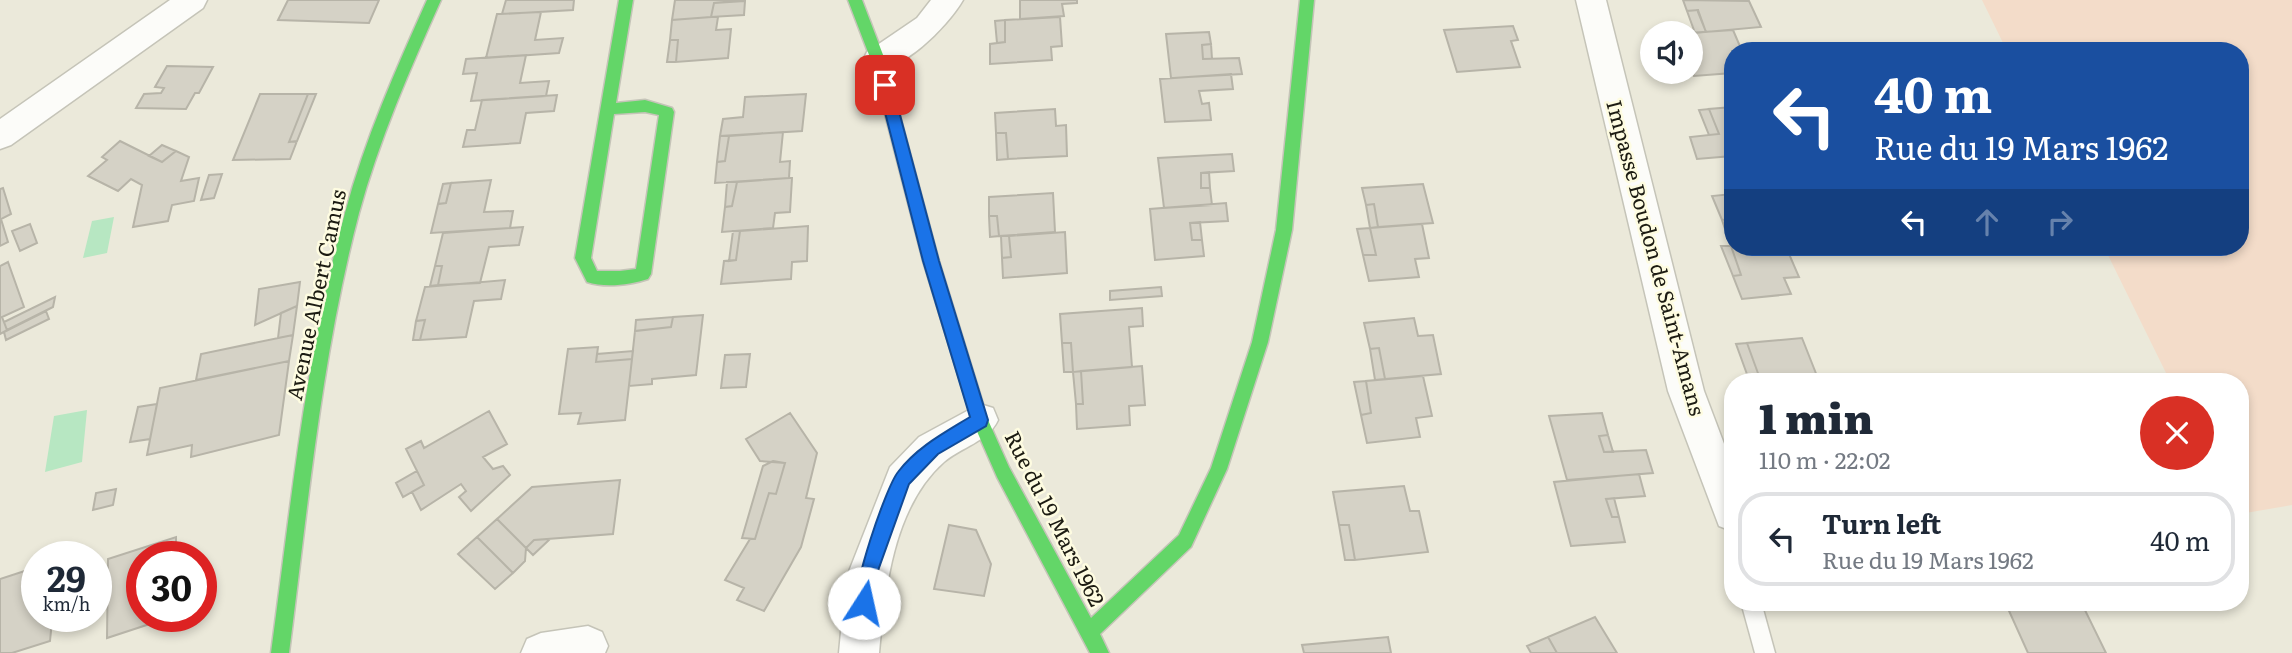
<!DOCTYPE html>
<meta charset="utf-8">
<style>
body{margin:0;font-family:Literata,serif;background:#f2f2f3;color:#1f2937;height:100vh;display:flex;flex-direction:column;font-size:26px;white-space:nowrap}
*{box-sizing:border-box;margin:0}
p{font-size:23px;color:#747a83}
.icon{flex:none;width:38px;height:38px;fill:none;stroke:currentColor;stroke-width:2;stroke-linecap:round;stroke-linejoin:round}
.map{position:relative;flex:1;overflow:hidden}
.drawer{position:absolute;left:1724px;top:373px;width:525px;height:238px;display:flex;flex-direction:column;background:#fff;border-radius:28px;box-shadow:0 4px 10px #0003}
.drawer>*{flex:none}
.hud{position:absolute;left:1724px;top:42px;width:525px;height:214px;border-radius:28px;box-shadow:0 4px 10px #0003;background:#1a4fa0;color:#fff;overflow:hidden}
.controls{position:absolute;left:1640px;top:21px;display:grid;gap:14px}
.controls a{display:grid;place-items:center;width:63px;height:63px;border-radius:50%;background:#fff;box-shadow:0 4px 10px #0003;font-size:35px}
.speed{position:absolute;left:21px;top:541px;display:flex;gap:14px;font-size:35px;font-weight:700;text-align:center}
.speed>*{display:grid;place-content:center;width:91px;height:91px;border-radius:50%;background:#fff;box-shadow:0 4px 10px #0003;line-height:1}
.speed small{font-size:18px;font-weight:400}
.speed .limit{border:10px solid #d22;background:#fff;color:#111}
.pin{position:absolute;display:grid;place-items:center;width:60px;height:60px;color:#fff;margin:-30px;border-radius:14px;box-shadow:0 4px 10px #0006}
.me{position:absolute;width:77px;margin:-38px;rotate:10deg;stroke-linejoin:round;filter:drop-shadow(0 0 5px #0008)}
.turn{display:flex;align-items:center;gap:24px;height:147px;padding:0 35px;font-size:32px}
.turn .icon{width:91px;height:91px;stroke-width:2.5}
.turn b{display:block;font-size:49px;line-height:60px}
.lanes{display:flex;align-items:center;height:66px;padding:0 35px;background:#0003;justify-content:center;gap:35px;direction:ltr}
.lanes .off{opacity:.35}
.round{display:grid;place-items:center;flex:none;width:74px;height:74px;border-radius:37px;background:#f2f2f3}
.head{display:flex;align-items:center;justify-content:space-between;height:119px;padding:0 35px}
h1{font-size:42px;font-weight:800;line-height:52px}
ul{padding:0;list-style:none}
li{display:flex;align-items:center;gap:21px;height:94px;margin:0 14px 10px;padding:0 21px;border:4px solid #e0e1e3;border-radius:28px}
li div{flex:1}
li b{display:block;font-size:26px}
li em{font-style:normal}
.map>svg:first-child{display:block}
.green{fill:#f3dcc9}
.water{fill:#b7e7c2}
.building{fill:#d5d2c6;stroke:#b7b4a8;stroke-width:2}
.lines{fill:none;stroke-linecap:round;stroke-linejoin:round}
.lane-casing{stroke:#c5c4b8;stroke-width:3}
.street-casing{stroke:#c5c4b8;stroke-width:3}
.fast-casing{stroke:#c5c4b8;stroke-width:3}
.lane{fill:#fcfcf9;fill-rule:evenodd}
.street{fill:#fcfcf9;fill-rule:evenodd}
.fast{fill:#63d668;fill-rule:evenodd}
.route{fill:#1a73e8;stroke:#114b97;stroke-width:2}
.labels{text-anchor:middle;stroke-width:5;stroke-linejoin:round;paint-order:stroke}
.street-label{font-size:21px;fill:#1c1b12;stroke:#fefce1}
</style>
<div class="map">
<svg width="2292" height="653" viewBox="0 0 2292 653">
<rect width="100%" height="100%" fill="#ebe9da"/>
<path class="green" d="M 1982,0 L 2292,0 L 2292,505 L 2240,514 L 2240,382 L 2170,381 L 2104,247 L 2240,247 L 2240,51 L 2007,51 Z"/>
<path class="water" d="M 114,217 L 107,253 L 83,258 L 92,221 Z
M 87,410 L 82,462 L 45,472 L 54,416 Z"/>
<path class="building" d="M 288,0 L 379,0 L 369,23 L 278,20 Z
M 506,0 L 574,0 L 573,10 L 502,14 Z
M 675,0 L 745,0 L 714,3 L 711,17 L 672,20 Z
M 1020,0 L 1077,0 L 1077,3 L 1062,4 L 1064,16 L 1020,19 Z
M 1683,0 L 1749,1 L 1761,27 L 1706,32 L 1698,10 L 1687,11 Z
M 745,1 L 744,15 L 711,17 L 714,3 Z
M 1698,10 L 1698,12 L 1706,32 L 1695,33 L 1687,11 Z
M 541,12 L 535,40 L 563,38 L 559,53 L 486,58 L 497,14 Z
M 711,17 L 718,17 L 716,30 L 731,29 L 728,58 L 676,62 L 678,40 L 670,40 L 672,20 Z
M 1060,17 L 1062,46 L 1051,47 L 1052,60 L 990,64 L 990,44 L 1005,42 L 1005,20 Z
M 1005,20 L 1005,42 L 997,43 L 995,21 Z
M 1513,26 L 1518,40 L 1511,41 L 1520,67 L 1457,72 L 1444,30 Z
M 1733,30 L 1742,51 L 1732,51 L 1732,73 L 1694,76 L 1690,59 L 1696,59 L 1689,33 Z
M 1209,32 L 1211,44 L 1202,45 L 1203,59 L 1239,58 L 1242,74 L 1171,78 L 1166,34 Z
M 670,40 L 678,40 L 676,62 L 667,62 Z
M 1211,44 L 1212,59 L 1203,59 L 1202,45 Z
M 526,55 L 520,83 L 549,81 L 546,96 L 471,101 L 477,73 L 463,74 L 466,59 Z
M 167,66 L 213,67 L 199,93 L 195,93 L 186,109 L 136,108 L 144,94 L 161,93 L 164,88 L 155,87 Z
M 1231,74 L 1233,89 L 1199,91 L 1202,104 L 1209,103 L 1211,120 L 1165,122 L 1160,79 Z
M 260,94 L 308,94 L 289,142 L 297,141 L 290,159 L 233,160 Z
M 308,94 L 316,94 L 297,141 L 289,142 Z
M 806,94 L 802,131 L 720,136 L 723,119 L 743,117 L 745,97 Z
M 557,95 L 554,111 L 526,113 L 520,143 L 463,147 L 467,130 L 475,130 L 482,100 Z
M 1732,107 L 1732,156 L 1697,159 L 1690,137 L 1719,134 L 1709,109 Z
M 1055,109 L 1056,126 L 1066,125 L 1067,156 L 1008,159 L 1006,133 L 996,133 L 995,113 Z
M 1709,109 L 1719,134 L 1709,135 L 1699,110 Z
M 783,132 L 780,162 L 790,161 L 789,178 L 715,183 L 717,162 L 725,161 L 729,136 Z
M 996,133 L 1006,133 L 1008,159 L 997,160 Z
M 720,136 L 729,136 L 725,161 L 717,162 Z
M 120,141 L 162,162 L 176,151 L 189,157 L 181,181 L 199,178 L 194,201 L 172,205 L 168,221 L 133,227 L 142,185 L 131,179 L 118,191 L 88,176 L 107,160 L 102,157 Z
M 162,145 L 176,151 L 162,162 L 149,156 Z
M 1232,154 L 1234,171 L 1201,173 L 1201,188 L 1210,188 L 1212,205 L 1164,208 L 1158,158 Z
M 1209,172 L 1210,188 L 1201,188 L 1201,173 Z
M 222,174 L 214,198 L 201,200 L 209,175 Z
M 789,178 L 792,178 L 790,212 L 775,213 L 773,228 L 722,232 L 725,207 L 732,206 L 737,182 Z
M 491,180 L 484,212 L 513,211 L 510,228 L 431,233 L 438,204 L 446,203 L 451,183 Z
M 727,182 L 737,182 L 732,206 L 725,207 Z
M 451,183 L 446,203 L 438,204 L 443,184 Z
M 1423,184 L 1433,223 L 1378,227 L 1374,204 L 1366,205 L 1362,188 Z
M 3,188 L 11,214 L 1,219 L 8,242 L 0,246 L 0,189 Z
M 1053,193 L 1055,232 L 999,236 L 997,216 L 989,216 L 989,197 Z
M 1732,194 L 1732,219 L 1722,220 L 1712,196 Z
M 1226,203 L 1228,221 L 1190,223 L 1192,240 L 1202,240 L 1204,256 L 1155,260 L 1150,209 Z
M 1374,204 L 1378,227 L 1370,228 L 1366,205 Z
M 989,216 L 997,216 L 999,236 L 990,237 Z
M 1732,219 L 1732,246 L 1731,246 L 1722,220 Z
M 1200,222 L 1202,240 L 1192,240 L 1190,223 Z
M 30,224 L 37,243 L 20,251 L 12,231 Z
M 1422,224 L 1429,258 L 1415,259 L 1419,277 L 1369,281 L 1363,255 L 1376,255 L 1370,228 Z
M 808,226 L 807,261 L 792,262 L 791,279 L 721,284 L 724,261 L 736,260 L 740,231 Z
M 523,227 L 519,245 L 489,247 L 480,283 L 438,285 L 442,266 L 435,266 L 443,233 Z
M 1370,228 L 1376,255 L 1363,255 L 1357,229 Z
M 733,231 L 740,231 L 736,260 L 729,261 Z
M 1065,232 L 1067,273 L 1003,278 L 1002,258 L 1011,257 L 1009,236 Z
M 1001,236 L 1009,236 L 1011,257 L 1002,258 Z
M 1721,246 L 1731,246 L 1741,275 L 1733,276 Z
M 1731,246 L 1786,247 L 1799,277 L 1784,278 L 1791,294 L 1742,299 L 1733,276 L 1741,275 Z
M 8,262 L 24,307 L 2,317 L 7,330 L 0,334 L 0,266 Z
M 435,266 L 442,266 L 438,285 L 430,286 Z
M 505,280 L 501,299 L 474,301 L 466,337 L 420,340 L 425,320 L 416,321 L 425,287 Z
M 300,282 L 297,306 L 255,325 L 259,289 Z
M 1161,287 L 1162,296 L 1110,300 L 1110,291 Z
M 55,297 L 53,307 L 7,330 L 4,322 Z
M 297,306 L 293,335 L 278,338 L 281,313 Z
M 1142,308 L 1143,326 L 1129,327 L 1132,367 L 1073,372 L 1071,343 L 1062,343 L 1060,314 Z
M 46,311 L 49,319 L 6,340 L 4,332 Z
M 703,315 L 696,375 L 652,379 L 652,384 L 629,386 L 635,331 L 671,327 L 673,317 Z
M 673,317 L 671,327 L 635,331 L 636,320 Z
M 1414,318 L 1418,336 L 1433,335 L 1441,374 L 1385,379 L 1379,348 L 1370,349 L 1364,323 Z
M 425,320 L 420,340 L 413,340 L 416,321 Z
M 293,335 L 289,361 L 196,380 L 201,354 Z
M 1802,338 L 1817,376 L 1802,377 L 1803,382 L 1750,382 L 1748,377 L 1759,376 L 1747,343 Z
M 1062,343 L 1071,343 L 1073,372 L 1064,372 Z
M 1747,343 L 1759,376 L 1748,377 L 1736,344 Z
M 598,347 L 596,362 L 632,359 L 625,420 L 578,424 L 581,413 L 559,414 L 568,349 Z
M 1379,348 L 1385,379 L 1375,380 L 1370,349 Z
M 633,351 L 632,359 L 596,362 L 597,354 Z
M 750,354 L 746,387 L 721,388 L 725,355 Z
M 289,361 L 279,435 L 191,457 L 192,445 L 147,455 L 160,388 Z
M 1142,366 L 1145,405 L 1129,406 L 1130,425 L 1077,429 L 1076,404 L 1083,404 L 1081,371 Z
M 1081,371 L 1083,404 L 1076,404 L 1073,372 Z
M 1423,376 L 1432,416 L 1416,418 L 1420,437 L 1367,443 L 1361,415 L 1371,413 L 1366,381 Z
M 1366,381 L 1371,413 L 1361,415 L 1354,382 Z
M 157,404 L 150,439 L 130,442 L 138,407 Z
M 489,411 L 507,444 L 483,457 L 493,469 L 503,466 L 510,475 L 471,511 L 459,497 L 466,491 L 461,484 L 421,510 L 412,492 L 424,485 L 406,449 L 421,441 L 424,448 Z
M 790,413 L 817,453 L 806,498 L 814,499 L 801,547 L 764,611 L 737,600 L 744,588 L 725,580 L 750,539 L 755,539 L 769,493 L 776,494 L 785,463 L 760,461 L 746,439 Z
M 1602,413 L 1608,435 L 1599,436 L 1604,452 L 1646,450 L 1653,473 L 1567,480 L 1549,416 Z
M 1608,435 L 1613,452 L 1604,452 L 1599,436 Z
M 773,461 L 785,463 L 776,494 L 769,493 L 755,539 L 742,538 L 763,466 Z
M 417,471 L 424,485 L 403,497 L 396,483 Z
M 1639,474 L 1645,496 L 1606,499 L 1612,517 L 1619,517 L 1625,542 L 1571,546 L 1554,482 Z
M 620,480 L 613,534 L 534,540 L 526,548 L 497,519 L 532,487 Z
M 1404,486 L 1410,511 L 1419,511 L 1428,552 L 1355,560 L 1349,525 L 1339,525 L 1333,492 Z
M 116,489 L 113,505 L 93,510 L 96,493 Z
M 1614,498 L 1619,517 L 1612,517 L 1606,499 Z
M 497,519 L 526,548 L 525,561 L 513,573 L 477,537 Z
M 949,525 L 976,530 L 991,564 L 984,596 L 934,589 Z
M 1339,525 L 1349,525 L 1355,560 L 1345,560 Z
M 176,537 L 176,556 L 142,556 L 142,616 L 168,618 L 107,638 L 108,559 Z
M 477,537 L 513,573 L 495,589 L 458,554 Z
M 550,539 L 533,555 L 526,548 L 534,540 Z
M 37,567 L 37,616 L 67,616 L 52,621 L 50,641 L 12,653 L 0,653 L 0,579 Z
M 2005,602 L 2081,602 L 2106,653 L 2028,653 Z
M 1595,617 L 1617,653 L 1557,653 L 1548,637 Z
M 1388,637 L 1391,653 L 1304,653 L 1302,645 Z
M 1548,637 L 1557,653 L 1531,653 L 1527,646 Z"/>
<g class="lines">
<defs>
<path id="lane" d="M 1741,602 L 1761,602 L 1775,653 L 1755,653 Z"/>
<path id="street" d="M 170,0 L 207,0 L 203,8 L 11,145 L 0,149 L 0,119 Z
M 931,0 L 963,0 C 948,26 898,78 867,68 L 863,60 L 867,52 L 917,18 Z
M 1576,0 L 1606,0 L 1704,391 L 1732,465 L 1732,531 L 1719,526 L 1668,391 Z
M 980,404 L 993,408 L 998,420 C 988,442 961,447 944,462 C 893,507 885,589 879,653 L 839,653 L 846,579 L 890,467 L 919,437 Z
M 588,626 L 602,632 L 608,646 L 605,653 L 521,653 L 527,639 L 541,633 Z"/>
<path id="fast" d="M 427,0 L 441,0 C 410,69 379,140 359,213 C 321,357 308,506 289,653 L 271,653 C 291,506 305,356 345,213 C 365,139 396,69 427,0 Z
M 619,0 L 633,0 L 616,103 L 645,100 L 672,108 L 674,112 L 651,274 L 648,279 C 630,285 605,288 587,282 L 575,258 ZM 645,112 L 659,115 L 636,269 L 620,271 L 597,271 L 591,258 L 614,114 Z
M 848,0 L 862,0 L 885,60 L 939,261 L 988,420 L 1009,467 L 1091,618 L 1179,535 L 1211,468 L 1252,342 L 1276,230 L 1300,0 L 1314,0 L 1292,230 L 1268,342 L 1227,469 L 1191,547 L 1100,634 L 1109,653 L 1090,653 L 997,477 L 972,420 L 923,261 L 871,60 Z"/>
</defs>
<use href="#lane" class="lane-casing"/>
<use href="#street" class="street-casing"/>
<use href="#fast" class="fast-casing"/>
<use href="#lane" class="lane"/>
<use href="#street" class="street"/>
<use href="#fast" class="fast"/>
</g>
<path class="route" d="M 885,79 L 892,85 L 939,261 L 988,420 L 986,426 L 938,454 L 909,484 L 875,579 L 870,609 L 864,612 L 857,609 C 850,592 886,487 898,472 C 917,447 944,433 970,417 L 923,261 L 878,85 Z"/>
<g class="labels">
<g class="street-label">
<text transform="translate(1655 258) rotate(75)" y="7">Impasse Boudon de Saint-Amans</text>
<text transform="translate(317 295) rotate(-78)" y="7">Avenue Albert Camus</text>
<text transform="translate(1054 519) rotate(63)" y="7">Rue du 19 Mars 1962</text>
</g>
</g>
</svg>
<div class="controls">
<a><svg class="icon" aria-label="sound" viewBox="0 0 24 24"><path d="M4 9h4l5-4v14l-5-4H4zM17 9q2 3 0 6"/></svg></a>
</div>
<div class="speed"><div>29<small>km/h</small></div><div class="limit">30</div></div>
<div class="pin" style="left:885px;top:85px;background:#d93025"><svg class="icon" aria-label="arrive" viewBox="0 0 24 24"><path d="M6 21V4h12l-3 4 3 4H6"/></svg></div>
<svg class="me" style="left:864px;top:603px" viewBox="-20 -20 40 40"><circle r="19" fill="#fff"/><path d="M0-13L10 11 0 6-10 11z" fill="#1a73e8"/></svg>
<div class="hud">
<div class="turn"><svg class="icon" aria-label="left" viewBox="0 0 24 24"><path d="M17 20v-9H6M10 6l-5 5 5 5"/></svg><div><b>40 m</b>Rue du 19 Mars 1962</div></div>
<div class="lanes"><svg class="icon" aria-label="left" viewBox="0 0 24 24"><path d="M17 20v-9H6M10 6l-5 5 5 5"/></svg><svg class="icon off" aria-label="ahead" viewBox="0 0 24 24"><path d="M12 20V5M6 11l6-6 6 6"/></svg><svg class="icon off" aria-label="right" viewBox="0 0 24 24"><path d="M7 20v-9h11M14 6l5 5-5 5"/></svg></div>
</div>
<section class="drawer">
<div class="head"><div><h1>1 min</h1><p>110 m · 22:02</p></div><a class="round" style="background:#d93025;color:#fff"><svg class="icon" aria-label="close" viewBox="0 0 24 24"><path d="M6 6l12 12M18 6L6 18"/></svg></a></div>
<ul>
<li><svg class="icon" aria-label="left" viewBox="0 0 24 24"><path d="M17 20v-9H6M10 6l-5 5 5 5"/></svg><div><b>Turn left</b><p>Rue du 19 Mars 1962</p></div><em>40 m</em></li>
</ul>
</section>
</div>
